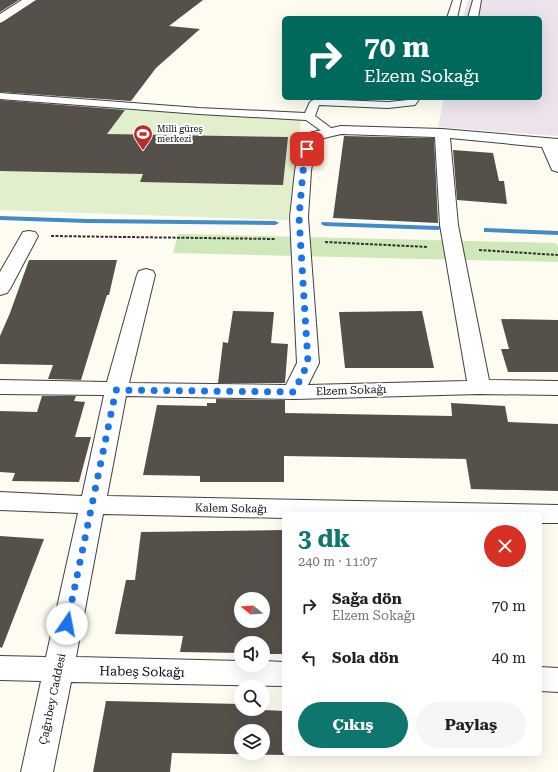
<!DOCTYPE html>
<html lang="tr">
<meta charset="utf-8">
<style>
body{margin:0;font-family:"Roboto Serif",serif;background:#f6f6f6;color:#202124;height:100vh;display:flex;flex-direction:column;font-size:15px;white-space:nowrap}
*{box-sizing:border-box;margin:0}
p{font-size:13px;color:#757577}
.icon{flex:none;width:22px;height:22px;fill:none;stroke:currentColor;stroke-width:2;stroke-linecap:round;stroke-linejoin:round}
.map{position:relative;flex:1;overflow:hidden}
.details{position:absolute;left:282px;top:512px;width:260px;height:244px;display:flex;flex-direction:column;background:#fff;border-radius:6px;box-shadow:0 4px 16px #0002}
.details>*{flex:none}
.top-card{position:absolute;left:282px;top:16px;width:260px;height:84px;border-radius:6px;box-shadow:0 4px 16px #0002;background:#00695c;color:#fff;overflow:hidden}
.needle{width:26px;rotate:287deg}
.controls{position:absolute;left:234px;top:592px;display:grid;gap:8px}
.controls a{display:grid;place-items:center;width:36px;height:36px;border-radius:50%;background:#fff;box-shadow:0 4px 16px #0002;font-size:20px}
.pin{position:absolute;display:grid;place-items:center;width:34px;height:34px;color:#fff;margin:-17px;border-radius:8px;box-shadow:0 2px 6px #0006}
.me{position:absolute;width:44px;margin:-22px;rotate:12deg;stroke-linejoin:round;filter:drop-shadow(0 0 3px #0008)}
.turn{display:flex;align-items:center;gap:14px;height:84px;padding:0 16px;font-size:18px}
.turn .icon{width:52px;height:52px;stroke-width:2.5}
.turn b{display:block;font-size:28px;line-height:34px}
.round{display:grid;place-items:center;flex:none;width:42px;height:42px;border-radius:21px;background:#f6f6f6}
.head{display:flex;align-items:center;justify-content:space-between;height:68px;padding:0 16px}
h1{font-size:24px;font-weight:700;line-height:30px;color:#0f766e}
.button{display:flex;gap:8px;margin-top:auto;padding:8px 16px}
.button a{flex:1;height:46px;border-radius:24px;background:#0f766e;color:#fff;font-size:16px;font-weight:700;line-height:46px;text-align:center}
.button a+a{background:#f6f6f6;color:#202124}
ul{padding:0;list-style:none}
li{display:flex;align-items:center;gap:12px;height:52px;padding:0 16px}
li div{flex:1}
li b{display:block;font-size:15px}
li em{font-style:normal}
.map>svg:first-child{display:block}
.industrial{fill:#ece3ec}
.green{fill:#cfe8ba}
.pitch{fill:#e1efcc}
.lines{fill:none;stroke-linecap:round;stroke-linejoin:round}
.stream{fill:#408bc8;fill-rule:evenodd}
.building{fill:#56504b;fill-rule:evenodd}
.service-casing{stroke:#414141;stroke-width:2}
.minor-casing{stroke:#414141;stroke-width:2}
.path{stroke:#303030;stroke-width:2;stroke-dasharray:3 1.5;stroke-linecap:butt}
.service{fill:#fff;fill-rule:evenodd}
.minor{fill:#fff;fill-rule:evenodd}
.route{stroke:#1a73e8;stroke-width:7;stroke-dasharray:0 12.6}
.labels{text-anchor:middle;stroke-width:4;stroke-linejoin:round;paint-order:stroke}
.far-poi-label{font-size:9px;fill:#0e0e0e;stroke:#fff;text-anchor:start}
.street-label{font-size:11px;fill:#0e0e0e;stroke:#fff}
.near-street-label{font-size:13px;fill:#0e0e0e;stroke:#fff}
</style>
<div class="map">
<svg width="558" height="772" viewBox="0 0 558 772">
<rect width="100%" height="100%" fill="#fefcf0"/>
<path class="industrial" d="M 468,0 L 558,0 L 558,136 L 438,127 L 444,98 L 540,98 L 540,18 L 463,18 Z"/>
<path class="green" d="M 178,234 L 556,243 L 558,247 L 558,262 L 173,253 Z"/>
<path class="pitch" d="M 0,100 L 301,120 L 288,220 L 0,210 Z"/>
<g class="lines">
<path class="stream" d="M 0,216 L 87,219 L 275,221 L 279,223 L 275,225 L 87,223 L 0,220 Z
M 322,222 L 438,226 L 442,228 L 438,230 L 325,226 L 321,224 Z
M 484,228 L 558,231 L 558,235 L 487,232 L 484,232 Z"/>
</g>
<path class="building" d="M 0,0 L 19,0 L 0,12 Z
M 37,0 L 203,0 L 169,26 L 200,29 L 156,68 L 131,101 L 0,92 L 0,24 Z
M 0,100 L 125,110 L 107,134 L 288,137 L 283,185 L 140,182 L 143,174 L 0,171 Z
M 344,136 L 434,138 L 438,223 L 333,218 Z
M 453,150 L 493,153 L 499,181 L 504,181 L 507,204 L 457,200 Z
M 29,260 L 117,260 L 109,295 L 107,295 L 81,380 L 48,379 L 53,365 L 0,364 L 0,336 L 10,313 Z
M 233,311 L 274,312 L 271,343 L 288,344 L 285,383 L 218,383 L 223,342 L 228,343 Z
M 422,311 L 434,368 L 345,368 L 339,312 Z
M 501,319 L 558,320 L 558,372 L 508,372 L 501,349 L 509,349 Z
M 42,396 L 76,396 L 74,401 L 85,402 L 75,437 L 91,437 L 79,482 L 12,481 L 15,473 L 0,472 L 0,411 L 37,412 Z
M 216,399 L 285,400 L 285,413 L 452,416 L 451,403 L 505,406 L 508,422 L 558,424 L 558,491 L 471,489 L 466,459 L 284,456 L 284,482 L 200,482 L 200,476 L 143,475 L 157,405 L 207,406 L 207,403 L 216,403 Z
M 284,530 L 284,654 L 263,654 L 263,643 L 241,643 L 241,653 L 180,652 L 183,636 L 115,634 L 126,580 L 135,580 L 141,532 ZM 241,599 L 263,599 L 263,621 L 241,621 Z
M 0,536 L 44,539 L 2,648 L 0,647 Z
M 106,701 L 241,704 L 241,709 L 284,711 L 284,755 L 172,753 L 170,772 L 93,772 ZM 241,731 L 263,731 L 263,753 L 241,753 Z"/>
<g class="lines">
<defs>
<path id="service" d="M 453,0 L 461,0 L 457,18 L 447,18 Z
M 473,0 L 481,0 L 478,18 L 468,18 Z
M 0,93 L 199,108 L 305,113 L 310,102 L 315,99 L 388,102 L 408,100 L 409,98 L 420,98 L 415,105 L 388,108 L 319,105 L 315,116 L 335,131 L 337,133 L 335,135 L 327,135 L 306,120 L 199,114 L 0,99 Z"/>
<path id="minor" d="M 22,0 L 36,0 L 4,21 L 0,23 L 0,14 Z
M 341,126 L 442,129 L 558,139 L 558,172 L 552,170 L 542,147 L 450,138 L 458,225 L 489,380 L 558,381 L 558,395 L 479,394 L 294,399 L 126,396 L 107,496 L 558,505 L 558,523 L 540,523 L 540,514 L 284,514 L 284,518 L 103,514 L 76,657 L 241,661 L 241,665 L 263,665 L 263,661 L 284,662 L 284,686 L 71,682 L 53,772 L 21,772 L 41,681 L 0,680 L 0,656 L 46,657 L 78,513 L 0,510 L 0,492 L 82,496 L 104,395 L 0,394 L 0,380 L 107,382 L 137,275 L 139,271 L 146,269 L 153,271 L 155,275 L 129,383 L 286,385 L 297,363 L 290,217 L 295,171 L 301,137 L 304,134 ZM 341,134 L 435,137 L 440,225 L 467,381 L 308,385 L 319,363 L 308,217 L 311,171 L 316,140 Z
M 29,231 L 35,232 L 38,236 L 10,289 L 7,293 L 0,295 L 0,272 L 23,232 Z
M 540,667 L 558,668 L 558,692 L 540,691 Z"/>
</defs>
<use href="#service" class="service-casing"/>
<use href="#minor" class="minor-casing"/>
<path class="path" d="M 51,236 L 276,239
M 325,242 L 428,247
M 479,250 L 558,255"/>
<use href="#service" class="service"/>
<use href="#minor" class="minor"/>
</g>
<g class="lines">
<path class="route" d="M 67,624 L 116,390 L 294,392 L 308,363 L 299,217 L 303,171 L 307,149"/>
</g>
<defs>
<symbol id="stadium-pin" viewBox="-11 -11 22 30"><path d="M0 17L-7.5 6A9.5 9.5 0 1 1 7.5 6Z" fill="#b92c2b" stroke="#fff"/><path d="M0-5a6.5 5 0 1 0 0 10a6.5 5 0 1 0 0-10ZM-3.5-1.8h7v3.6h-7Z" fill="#fff"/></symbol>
</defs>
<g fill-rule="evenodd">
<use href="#stadium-pin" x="132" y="123" width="22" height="30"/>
</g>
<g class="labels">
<g class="far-poi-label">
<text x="157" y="132">Milli güreş<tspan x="157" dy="10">merkezi</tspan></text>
</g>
<g class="street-label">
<text transform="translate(351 390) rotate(-2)" y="4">Elzem Sokağı</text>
<text transform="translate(231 508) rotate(1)" y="4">Kalem Sokağı</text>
<text transform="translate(52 699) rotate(-78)" y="4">Çağrıbey Caddesi</text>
</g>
<g class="near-street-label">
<text transform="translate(142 671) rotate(1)" y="5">Habeş Sokağı</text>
</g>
</g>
</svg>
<div class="controls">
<a><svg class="needle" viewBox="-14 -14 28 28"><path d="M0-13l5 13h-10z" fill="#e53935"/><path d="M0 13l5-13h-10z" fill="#757577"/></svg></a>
<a><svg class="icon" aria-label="sound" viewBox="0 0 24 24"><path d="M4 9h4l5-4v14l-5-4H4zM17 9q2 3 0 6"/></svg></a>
<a><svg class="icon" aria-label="search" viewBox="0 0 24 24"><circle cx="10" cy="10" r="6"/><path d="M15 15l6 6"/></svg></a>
<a><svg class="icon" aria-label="layers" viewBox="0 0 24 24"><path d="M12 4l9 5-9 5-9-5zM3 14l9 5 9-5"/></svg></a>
</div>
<div class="pin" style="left:307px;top:149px;background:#d93025"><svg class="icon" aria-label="arrive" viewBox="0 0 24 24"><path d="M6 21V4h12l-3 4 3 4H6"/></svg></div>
<svg class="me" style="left:67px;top:624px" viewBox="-20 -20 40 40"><circle r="19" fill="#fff"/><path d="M0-13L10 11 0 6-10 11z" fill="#1a73e8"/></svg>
<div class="top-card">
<div class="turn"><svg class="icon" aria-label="right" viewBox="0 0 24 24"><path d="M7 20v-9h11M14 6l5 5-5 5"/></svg><div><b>70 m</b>Elzem Sokağı</div></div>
</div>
<section class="details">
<div class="head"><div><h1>3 dk</h1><p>240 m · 11:07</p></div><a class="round" style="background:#d93025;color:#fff"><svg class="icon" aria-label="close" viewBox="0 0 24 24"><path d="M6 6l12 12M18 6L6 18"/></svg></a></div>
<ul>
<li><svg class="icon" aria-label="right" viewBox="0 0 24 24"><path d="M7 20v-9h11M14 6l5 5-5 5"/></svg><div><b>Sağa dön</b><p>Elzem Sokağı</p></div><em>70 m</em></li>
<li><svg class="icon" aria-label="left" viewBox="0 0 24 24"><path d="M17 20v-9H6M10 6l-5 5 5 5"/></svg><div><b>Sola dön</b></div><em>40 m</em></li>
</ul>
<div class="button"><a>Çıkış</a><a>Paylaş</a></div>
</section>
</div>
